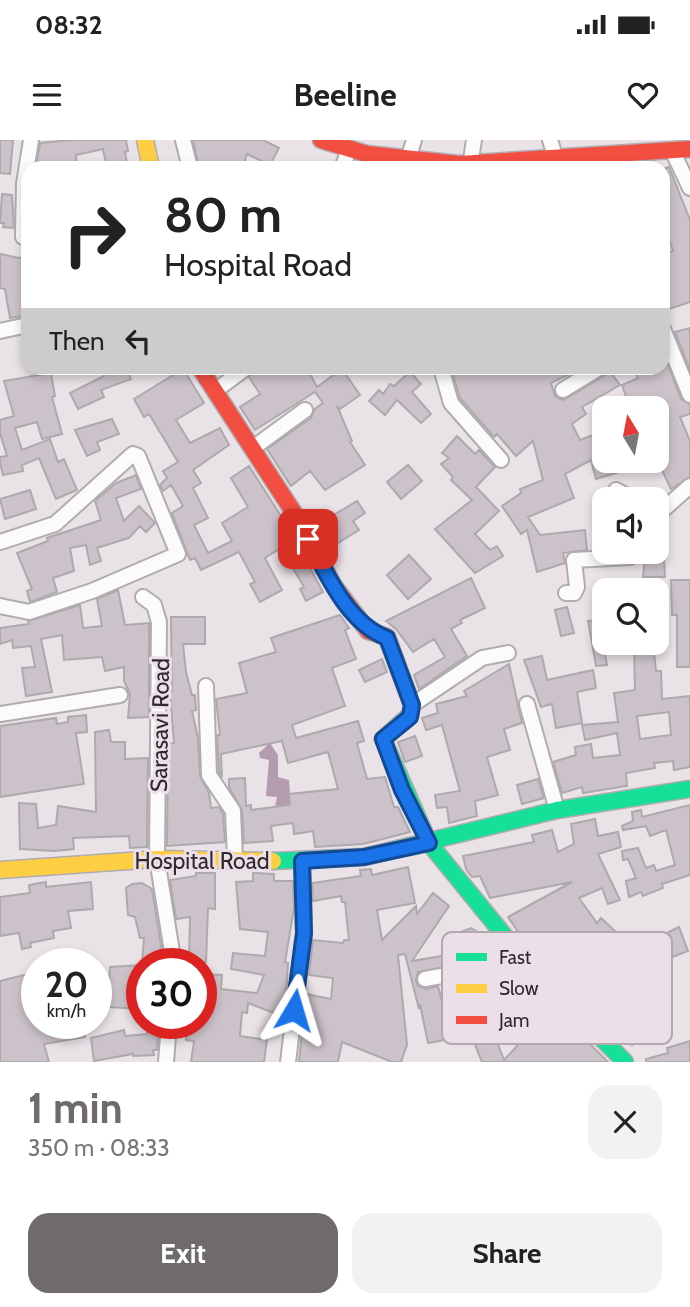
<!DOCTYPE html>
<meta charset="utf-8">
<style>
body{margin:0;font-family:Cabin,sans-serif;background:#f2f2f2;color:#222;height:100vh;display:flex;flex-direction:column;font-size:26px;white-space:nowrap}
*{box-sizing:border-box;margin:0}
p{font-size:23px;color:#767676}
.icon{flex:none;width:38px;height:38px;fill:none;stroke:currentColor;stroke-width:2;stroke-linecap:round;stroke-linejoin:round}
.map{position:relative;height:922px;overflow:hidden}
.drawer{display:flex;flex-direction:column;background:#fff;flex:1}
.drawer>*{flex:none}
.banner{position:absolute;left:21px;top:21px;width:649px;height:214px;border-radius:21px;box-shadow:0 4px 10px #0003;background:#fff;color:#222;overflow:hidden}
.needle{width:46px;rotate:350deg}
.fabs{position:absolute;left:592px;top:256px;display:grid;gap:14px}
.fabs a{display:grid;place-items:center;width:77px;height:77px;border-radius:14px;background:#fff;box-shadow:0 4px 10px #0003;font-size:35px}
.speed{position:absolute;left:21px;top:808px;display:flex;gap:14px;font-size:35px;font-weight:700;text-align:center}
.speed>*{display:grid;place-content:center;width:91px;height:91px;border-radius:50%;background:#fff;box-shadow:0 4px 10px #0003;line-height:1}
.speed small{font-size:18px;font-weight:400}
.speed .limit{border:10px solid #d22;background:#fff;color:#111}
.pin{position:absolute;display:grid;place-items:center;width:60px;height:60px;color:#fff;margin:-30px;border-radius:14px;box-shadow:0 4px 10px #0006}
.me{position:absolute;width:77px;margin:-38px;rotate:7deg;stroke-linejoin:round;filter:drop-shadow(0 0 5px #0008)}
.turn{display:flex;align-items:center;gap:24px;height:147px;padding:0 28px;font-size:32px}
.turn .icon{width:91px;height:91px;stroke-width:2.5}
.turn b{display:block;font-size:49px;line-height:60px}
.then{display:flex;align-items:center;height:66px;padding:0 28px;background:#0003;gap:14px;font-size:26px}
.round{display:grid;place-items:center;flex:none;width:74px;height:74px;border-radius:21px;background:#f2f2f2}
.overview{display:flex;align-items:center;justify-content:space-between;height:119px;padding:0 28px}
h1{font-size:42px;font-weight:700;line-height:52px;color:#6f6a6e}
.primary-button{display:flex;gap:14px;margin-top:auto;padding:14px 28px}
.primary-button a{flex:1;height:80px;border-radius:21px;background:#6f6a6e;color:#fff;font-size:28px;font-weight:700;line-height:80px;text-align:center}
.primary-button a+a{background:#f2f2f2;color:#222}
.status{display:flex;justify-content:space-between;align-items:center;height:49px;padding:0 35px;background:#fff;direction:ltr}
.status svg{height:19px;fill:currentColor}
header{display:flex;justify-content:space-between;align-items:center;height:91px;padding:0 28px;background:#fff;font-size:32px;font-weight:700}
.map>svg:first-child{display:block}
.water{fill:#b59bae}
.building{fill:#ccc2c9;stroke:#aea9ad;stroke-width:2;fill-rule:evenodd}
.lines{fill:none;stroke-linecap:round;stroke-linejoin:round}
.street-casing{stroke:#b1acb0;stroke-width:18}
.fast-casing{stroke:#b1acb0;stroke-width:19}
.slow-casing{stroke:#b1acb0;stroke-width:19}
.jam-casing{stroke:#b1acb0;stroke-width:19}
.street{stroke:#fcfbfb;stroke-width:14}
.fast{stroke:#16e098;stroke-width:16}
.slow{stroke:#ffcf43;stroke-width:16}
.jam{stroke:#f24e42;stroke-width:16}
.route-casing{stroke:#114b97;stroke-width:18}
.route{stroke:#1a73e8;stroke-width:12}
.labels{text-anchor:middle;stroke-width:6;stroke-linejoin:round;paint-order:stroke}
.street-label{font-size:23px;fill:#2e292d;stroke:#ecdfe8}
.key{fill:#ecdfe8;stroke:#b3a8b0;stroke-width:2}
.key-label{font-size:19px;fill:#2e292d}
</style>
<div class="status"><b>08:32</b><svg viewBox="0 0 49 12"><path d="M0 12V9h3v3zM5 12V6h3v6zM10 12V3h3v9zM15 12V0h3v12zM26 1h20v11H26zM47 4h2v5h-2z"/></svg></div>
<header><svg class="icon" aria-label="menu" viewBox="0 0 24 24"><path d="M4 6h16M4 12h16M4 18h16"/></svg>Beeline<svg class="icon" aria-label="heart" viewBox="0 0 24 24"><path d="M12 20l-8-8c-3-5 5-10 8-4 3-6 11-1 8 4z"/></svg></header>
<div class="map">
<svg width="690" height="922" viewBox="0 0 690 922">
<rect width="100%" height="100%" fill="#e9e2e7"/>
<path class="water" d="M 270,603 L 278,615 L 278,637 L 289,640 L 291,670 L 275,667 L 277,657 L 266,656 L 269,620 L 260,618 L 259,613 Z"/>
<path class="building" d="M 0,0 L 13,0 L 10,34 L 0,33 Z
M 71,0 L 126,0 L 128,11 L 125,12 L 128,28 L 107,28 L 103,9 L 76,15 L 77,28 L 36,28 L 40,3 Z
M 193,0 L 263,0 L 279,8 L 270,25 L 247,14 L 243,28 L 199,28 Z
M 669,27 L 690,80 L 690,162 L 663,171 L 663,114 L 673,111 L 663,82 L 663,29 Z
M 2,54 L 12,55 L 14,88 L 3,87 L 4,83 L 0,83 Z
M 0,114 L 19,118 L 28,116 L 28,155 L 24,155 L 28,175 L 10,178 L 5,149 L 0,148 Z
M 690,188 L 690,230 L 675,192 Z
M 668,225 L 681,259 L 690,264 L 690,274 L 680,277 L 690,301 L 690,337 L 671,349 L 656,318 L 656,268 L 630,268 L 622,245 L 638,238 L 633,228 Z
M 113,228 L 127,228 L 131,239 L 101,250 L 104,257 L 78,269 L 70,253 L 104,236 L 102,231 Z
M 256,228 L 307,228 L 317,247 L 342,229 L 360,255 L 340,269 L 337,266 L 352,301 L 350,302 L 365,325 L 325,350 L 310,331 L 291,346 L 267,309 L 311,278 L 315,269 L 323,263 L 315,252 L 255,290 L 240,267 L 260,254 L 249,237 Z
M 451,228 L 581,228 L 551,243 L 555,256 L 563,260 L 604,236 L 608,229 L 620,245 L 582,267 L 586,274 L 572,284 L 580,300 L 598,293 L 601,301 L 604,300 L 604,320 L 623,320 L 626,330 L 596,339 L 591,320 L 565,334 L 574,358 L 528,377 L 540,395 L 585,390 L 587,410 L 563,413 L 565,423 L 537,432 L 527,390 L 521,394 L 502,366 L 521,353 L 520,349 L 543,340 L 533,301 L 516,316 L 497,294 L 494,297 L 460,258 Z
M 183,229 L 204,263 L 176,280 L 190,303 L 220,288 L 229,305 L 193,330 L 201,343 L 193,348 L 208,378 L 194,385 L 208,413 L 232,401 L 222,383 L 248,367 L 231,338 L 249,326 L 288,387 L 323,452 L 306,461 L 300,449 L 304,447 L 281,408 L 265,418 L 282,450 L 260,462 L 250,444 L 255,442 L 239,412 L 201,430 L 195,418 L 190,420 L 172,373 L 183,366 L 171,345 L 163,351 L 160,345 L 167,338 L 163,331 L 178,322 L 149,274 L 144,277 L 134,259 Z
M 410,232 L 421,244 L 412,252 L 431,274 L 421,283 L 397,260 L 385,275 L 369,261 L 379,250 L 383,254 L 390,244 L 394,246 Z
M 51,233 L 55,256 L 52,257 L 62,294 L 42,299 L 37,282 L 15,288 L 22,310 L 50,299 L 58,322 L 64,319 L 77,350 L 56,359 L 39,318 L 22,325 L 23,331 L 3,335 L 0,323 L 0,317 L 7,316 L 0,293 L 0,280 L 14,276 L 4,241 Z
M 112,279 L 119,294 L 97,302 L 100,310 L 87,316 L 75,290 Z
M 457,296 L 475,314 L 479,310 L 495,327 L 476,347 L 499,371 L 475,394 L 490,410 L 497,406 L 503,416 L 475,433 L 435,389 L 472,360 L 451,340 L 453,337 L 441,324 L 449,318 L 442,313 Z
M 408,325 L 422,341 L 401,359 L 387,342 Z
M 136,335 L 141,349 L 116,358 L 124,381 L 139,366 L 155,383 L 146,392 L 140,386 L 129,398 L 97,408 L 101,421 L 90,425 L 86,405 L 70,408 L 74,431 L 53,438 L 57,452 L 30,462 L 27,451 L 32,449 L 17,413 L 48,401 L 47,398 L 101,380 L 95,361 L 116,343 Z
M 30,350 L 36,369 L 5,379 L 0,359 Z
M 357,361 L 365,373 L 353,381 L 359,390 L 328,409 L 315,386 Z
M 409,415 L 431,439 L 408,459 L 387,435 Z
M 645,417 L 664,417 L 665,437 L 643,437 Z
M 471,438 L 485,468 L 460,480 L 462,483 L 451,489 L 467,516 L 419,549 L 414,535 L 445,517 L 434,499 L 413,512 L 396,489 L 386,481 Z
M 671,440 L 690,440 L 690,527 L 677,527 L 677,475 L 672,475 Z
M 118,450 L 125,485 L 149,483 L 149,577 L 128,578 L 130,554 L 124,541 L 124,527 L 105,531 L 102,517 L 64,520 L 62,495 L 41,499 L 52,552 L 26,556 L 22,528 L 35,527 L 31,506 L 13,508 L 12,500 L 0,504 L 0,488 L 29,484 L 28,481 L 80,465 L 83,488 L 102,486 L 97,459 Z
M 567,467 L 574,493 L 561,496 L 555,470 Z
M 340,475 L 349,488 L 345,490 L 356,519 L 332,528 L 345,566 L 292,585 L 296,598 L 358,581 L 364,601 L 357,603 L 367,639 L 385,637 L 394,667 L 398,667 L 410,692 L 363,704 L 315,707 L 313,691 L 294,694 L 293,683 L 271,686 L 273,701 L 244,703 L 242,670 L 229,647 L 229,639 L 245,638 L 246,666 L 251,665 L 251,670 L 290,665 L 289,654 L 338,649 L 328,612 L 288,623 L 282,601 L 221,614 L 222,637 L 219,632 L 217,595 L 220,595 L 216,559 L 247,553 L 239,523 L 276,512 L 271,498 Z
M 171,477 L 205,477 L 205,504 L 183,504 L 186,532 L 192,555 L 195,555 L 196,570 L 192,571 L 198,598 L 200,636 L 209,653 L 211,668 L 219,667 L 223,674 L 225,702 L 167,706 L 168,604 L 174,603 L 170,552 L 172,551 Z
M 604,480 L 604,490 L 601,491 L 607,525 L 596,526 L 588,481 Z
M 640,502 L 653,502 L 656,531 L 661,531 L 662,559 L 690,556 L 690,627 L 674,630 L 673,621 L 654,623 L 655,628 L 626,633 L 627,646 L 583,653 L 582,647 L 562,653 L 553,622 L 576,615 L 575,607 L 591,604 L 593,618 L 620,615 L 617,593 L 585,600 L 582,585 L 618,582 L 614,553 L 635,550 L 634,507 L 640,506 ZM 669,572 L 671,595 L 640,599 L 637,576 Z
M 542,516 L 547,540 L 593,530 L 596,548 L 577,552 L 582,583 L 556,588 L 552,564 L 541,567 L 524,520 Z
M 382,519 L 387,532 L 365,542 L 359,530 Z
M 509,524 L 522,583 L 504,589 L 510,610 L 487,617 L 498,655 L 475,661 L 477,676 L 449,683 L 447,667 L 437,668 L 435,655 L 460,651 L 442,585 L 426,590 L 422,578 L 438,573 L 436,564 L 467,556 L 464,551 Z
M 86,575 L 87,592 L 76,593 L 84,644 L 0,657 L 0,586 L 56,578 L 57,584 L 68,582 L 68,577 Z
M 109,590 L 111,602 L 125,602 L 125,619 L 148,618 L 147,707 L 130,708 L 129,696 L 73,698 L 74,709 L 54,711 L 20,709 L 19,663 L 36,664 L 38,688 L 56,685 L 58,666 L 96,672 L 95,592 Z
M 415,596 L 422,616 L 405,622 L 398,602 Z
M 538,639 L 544,658 L 522,664 L 517,645 Z
M 690,665 L 690,735 L 662,744 L 663,748 L 643,756 L 641,752 L 629,757 L 626,741 L 636,738 L 628,719 L 623,720 L 622,711 L 638,708 L 646,728 L 654,725 L 656,731 L 675,725 L 666,690 L 650,696 L 646,686 L 623,690 L 622,686 L 633,681 L 632,672 L 641,670 L 642,677 Z
M 595,679 L 598,696 L 618,692 L 621,707 L 598,714 L 620,760 L 608,764 L 602,748 L 579,758 L 597,783 L 601,778 L 617,793 L 623,804 L 618,848 L 631,834 L 646,847 L 635,859 L 656,884 L 632,905 L 613,884 L 609,888 L 594,874 L 609,857 L 592,842 L 579,858 L 549,822 L 546,824 L 529,796 L 523,799 L 508,777 L 572,742 L 490,758 L 480,736 L 472,737 L 466,729 L 463,716 L 534,702 L 532,695 L 552,690 L 558,712 L 574,704 L 571,684 Z
M 408,727 L 415,763 L 377,770 L 382,800 L 416,766 L 417,774 L 433,753 L 449,766 L 412,821 L 453,814 L 453,795 L 471,788 L 485,796 L 500,816 L 418,832 L 416,840 L 418,846 L 426,849 L 438,846 L 446,878 L 465,875 L 460,851 L 468,849 L 467,841 L 483,838 L 484,846 L 495,844 L 500,867 L 533,860 L 538,878 L 493,891 L 504,920 L 550,870 L 575,889 L 608,922 L 482,922 L 471,895 L 428,903 L 420,864 L 419,869 L 405,814 L 398,815 L 407,905 L 401,922 L 392,922 L 342,902 L 338,922 L 299,922 L 306,854 L 331,859 L 333,838 L 309,835 L 313,800 L 343,803 L 344,800 L 349,800 L 345,762 L 342,762 L 341,756 L 313,761 L 312,743 L 361,736 L 360,730 L 371,729 L 372,735 Z
M 196,733 L 215,733 L 215,769 L 208,768 L 206,822 L 189,821 L 190,777 L 176,779 L 170,740 L 196,736 Z
M 253,733 L 274,734 L 274,741 L 293,741 L 294,768 L 285,822 L 288,823 L 286,859 L 279,875 L 248,863 L 247,873 L 242,872 L 240,896 L 267,900 L 264,922 L 191,922 L 194,901 L 186,900 L 187,884 L 201,884 L 205,834 L 222,835 L 221,849 L 257,853 L 264,835 L 231,829 L 233,813 L 265,816 L 268,792 L 240,789 L 236,742 L 253,741 Z
M 46,742 L 46,747 L 91,742 L 93,769 L 68,771 L 71,788 L 53,791 L 54,798 L 30,803 L 31,807 L 22,809 L 19,793 L 0,796 L 0,757 L 30,753 L 29,745 Z
M 142,743 L 152,749 L 164,824 L 142,824 L 144,798 L 140,798 L 135,777 L 128,775 L 126,748 L 132,744 Z
M 679,787 L 688,811 L 662,821 L 669,838 L 651,845 L 635,809 Z
M 142,825 L 142,869 L 108,867 L 110,827 Z
M 28,834 L 37,869 L 37,884 L 84,884 L 85,897 L 44,904 L 49,922 L 0,922 L 0,841 Z
M 147,884 L 159,884 L 157,910 L 153,910 L 154,915 L 133,916 L 133,914 L 94,921 L 91,898 L 124,890 L 125,896 L 147,894 Z
M 690,901 L 690,922 L 646,922 L 646,919 L 668,913 L 667,908 Z"/>
<g class="lines">
<defs>
<path id="street" d="M 183,0 L 190,28
M 550,0 L 556,19
M 672,10 L 690,48
M 407,22 L 414,0
M 470,26 L 474,0
M 342,28 L 349,10
M 23,97 L 24,44 L 31,0
M 663,189 L 690,255
M 0,191 L 28,185
M 441,228 L 451,263 L 501,320
M 563,250 L 599,228
M 215,251 L 246,228
M 253,308 L 305,270
M 616,350 L 633,359
M 656,376 L 690,346
M 0,402 L 55,384 L 133,314 L 138,316 L 178,414 L 92,451 L 29,472 L 0,466
M 566,453 L 574,453 L 577,447 L 574,420 L 630,417 L 634,411
M 143,457 L 154,465 L 159,482 L 157,719 L 174,824
M 206,546 L 209,635 L 233,671 L 235,719
M 527,564 L 557,670
M 412,565 L 482,518 L 508,513
M 0,574 L 120,555
M 425,839 L 525,821
M 166,922 L 169,884
M 288,922 L 304,793 L 302,721"/>
<path id="fast" d="M 410,575 L 383,599 L 429,703 L 525,821 L 625,922
M 273,721 L 364,717 L 557,670 L 690,649"/>
<path id="slow" d="M 145,0 L 151,28
M 0,730 L 157,719 L 273,721"/>
<path id="jam" d="M 321,0 L 367,14 L 459,24 L 690,9
M 200,228 L 296,376 L 334,446 L 368,491 L 387,497 L 412,565 L 410,575"/>
</defs>
<use href="#street" class="street-casing"/>
<use href="#fast" class="fast-casing"/>
<use href="#slow" class="slow-casing"/>
<use href="#jam" class="jam-casing"/>
<use href="#street" class="street"/>
<use href="#fast" class="fast"/>
<use href="#slow" class="slow"/>
<use href="#jam" class="jam"/>
</g>
<g class="lines">
<defs>
<path id="route" d="M 294,870 L 304,793 L 302,721 L 364,717 L 429,703 L 402,650 L 383,599 L 410,577 L 412,565 L 387,498 C 347,483 327,434 308,399"/>
</defs>
<use href="#route" class="route-casing"/>
<use href="#route" class="route"/>
</g>
<g class="labels">
<g class="street-label">
<text transform="translate(160 585) rotate(-89)" y="8">Sarasavi Road</text>
<text x="202" y="729">Hospital Road</text>
</g>
</g>
<rect x="442" y="792" width="230" height="112" rx="10" class="key"/>
<rect x="456" y="813" width="31" height="8" fill="#16e098"/>
<rect x="456" y="844" width="31" height="9" fill="#ffcf43"/>
<rect x="456" y="876" width="31" height="8" fill="#f24e42"/>
<g class="key-label">
<text x="499" y="824">Fast</text>
<text x="499" y="855">Slow</text>
<text x="499" y="887">Jam</text>
</g>
</svg>
<div class="fabs">
<a><svg class="needle" viewBox="-14 -14 28 28"><path d="M0-13l5 13h-10z" fill="#e53935"/><path d="M0 13l5-13h-10z" fill="#767676"/></svg></a>
<a><svg class="icon" aria-label="sound" viewBox="0 0 24 24"><path d="M4 9h4l5-4v14l-5-4H4zM17 9q2 3 0 6"/></svg></a>
<a><svg class="icon" aria-label="search" viewBox="0 0 24 24"><circle cx="10" cy="10" r="6"/><path d="M15 15l6 6"/></svg></a>
</div>
<div class="speed"><div>20<small>km/h</small></div><div class="limit">30</div></div>
<div class="pin" style="left:308px;top:399px;background:#d93025"><svg class="icon" aria-label="arrive" viewBox="0 0 24 24"><path d="M6 21V4h12l-3 4 3 4H6"/></svg></div>
<svg class="me" style="left:294px;top:870px" viewBox="-20 -20 40 40"><path d="M0-17L14 15 0 8-14 15z" fill="#1a73e8" stroke="#fff" stroke-width="4"/></svg>
<div class="banner">
<div class="turn"><svg class="icon" aria-label="right" viewBox="0 0 24 24"><path d="M7 20v-9h11M14 6l5 5-5 5"/></svg><div><b>80 m</b>Hospital Road</div></div>
<div class="then">Then<svg class="icon" aria-label="left" viewBox="0 0 24 24"><path d="M17 20v-9H6M10 6l-5 5 5 5"/></svg></div>
</div>
</div>
<section class="drawer">
<div class="overview"><div><h1>1 min</h1><p>350 m · 08:33</p></div><a class="round"><svg class="icon" aria-label="close" viewBox="0 0 24 24"><path d="M6 6l12 12M18 6L6 18"/></svg></a></div>
<div class="primary-button"><a>Exit</a><a>Share</a></div>
</section>
